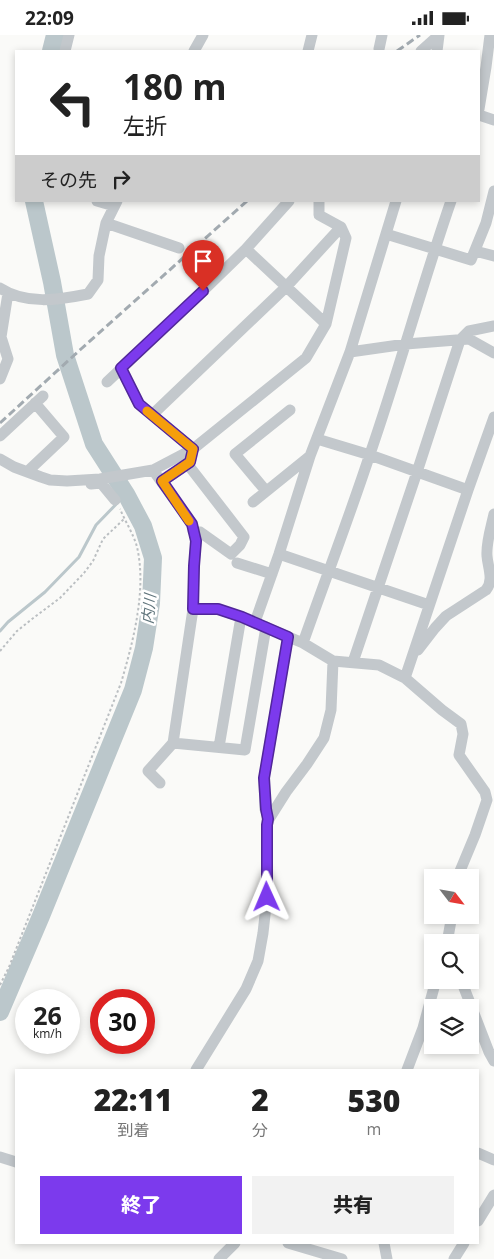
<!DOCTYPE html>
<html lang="ja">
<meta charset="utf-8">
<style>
body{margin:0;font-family:"Open Sans","Noto Sans JP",sans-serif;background:#f2f2f2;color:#222;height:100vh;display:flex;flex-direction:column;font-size:19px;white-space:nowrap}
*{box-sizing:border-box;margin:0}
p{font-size:16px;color:#767676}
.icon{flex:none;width:28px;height:28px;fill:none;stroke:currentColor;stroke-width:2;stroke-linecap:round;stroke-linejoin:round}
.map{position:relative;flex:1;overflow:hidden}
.drawer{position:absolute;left:15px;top:1034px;width:464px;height:175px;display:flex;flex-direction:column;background:#fff;border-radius:0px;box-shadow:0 2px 8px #0003}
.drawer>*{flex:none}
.top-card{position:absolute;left:15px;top:15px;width:465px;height:152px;border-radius:0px;box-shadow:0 2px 8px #0003;background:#fff;color:#222;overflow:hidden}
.needle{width:32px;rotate:121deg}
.fabs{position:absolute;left:424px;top:834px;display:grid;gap:10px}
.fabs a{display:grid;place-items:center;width:55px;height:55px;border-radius:0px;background:#fff;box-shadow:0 2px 8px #0003;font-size:25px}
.speed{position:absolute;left:15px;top:954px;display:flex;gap:10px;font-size:25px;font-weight:700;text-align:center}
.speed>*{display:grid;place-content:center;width:65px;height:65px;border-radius:50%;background:#fff;box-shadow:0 2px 8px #0003;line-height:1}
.speed small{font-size:12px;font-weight:400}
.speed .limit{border:8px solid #d22;background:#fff;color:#111}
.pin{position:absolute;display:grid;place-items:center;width:42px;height:42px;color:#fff;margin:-51px -21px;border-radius:50% 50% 50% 0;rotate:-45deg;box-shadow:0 0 5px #0007}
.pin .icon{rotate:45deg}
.me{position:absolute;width:55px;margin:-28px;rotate:359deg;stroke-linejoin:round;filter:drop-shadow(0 0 4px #0008)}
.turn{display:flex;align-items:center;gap:18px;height:105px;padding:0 25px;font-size:22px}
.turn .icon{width:65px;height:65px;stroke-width:2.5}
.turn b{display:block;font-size:35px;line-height:42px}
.then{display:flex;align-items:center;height:48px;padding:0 25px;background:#0003;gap:10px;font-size:19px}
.eta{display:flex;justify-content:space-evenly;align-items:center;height:85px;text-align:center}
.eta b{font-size:30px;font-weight:800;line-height:35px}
.action{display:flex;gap:10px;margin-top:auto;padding:10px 25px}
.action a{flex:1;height:58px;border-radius:0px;background:#7c3aed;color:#fff;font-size:20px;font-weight:800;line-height:58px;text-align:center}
.action a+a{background:#f2f2f2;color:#222}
.status{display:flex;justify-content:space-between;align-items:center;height:35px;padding:0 25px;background:#fff;direction:ltr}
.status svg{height:14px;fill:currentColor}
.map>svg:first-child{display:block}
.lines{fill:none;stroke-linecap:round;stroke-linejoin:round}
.stream{stroke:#bbc7cb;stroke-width:3}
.river{stroke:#bbc7cb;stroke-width:18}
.path{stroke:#bbbfc2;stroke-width:2;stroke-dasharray:2.5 2.5;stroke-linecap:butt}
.minor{stroke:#c3c8cc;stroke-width:11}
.rail{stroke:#a2aab0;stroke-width:3;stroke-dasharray:8 4;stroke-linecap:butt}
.route-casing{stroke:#51269a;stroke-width:12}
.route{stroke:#7c3aed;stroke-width:9}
.slow{stroke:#f59e0b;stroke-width:9}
.labels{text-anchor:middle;stroke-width:5;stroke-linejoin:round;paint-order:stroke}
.water-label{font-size:15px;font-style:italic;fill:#60757c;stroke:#fff}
</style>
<div class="status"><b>22:09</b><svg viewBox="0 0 49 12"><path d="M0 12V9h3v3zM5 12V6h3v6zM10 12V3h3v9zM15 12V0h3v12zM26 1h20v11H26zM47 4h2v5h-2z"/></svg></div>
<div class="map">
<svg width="494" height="1224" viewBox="0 0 494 1224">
<rect width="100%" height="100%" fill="#fafaf8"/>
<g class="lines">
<path class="stream" d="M 0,596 L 8,587 L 45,557 L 79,522 L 96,490 L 126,459"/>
<path class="river" d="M 51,16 L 55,0
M 0,977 L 41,881 L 133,655 L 144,613 L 151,568 L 153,523 L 143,491 L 126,459 L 94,409 L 65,320 L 52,247 L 34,166"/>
<path class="path" d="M 0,616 L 17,596 L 32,584 L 60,563 L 84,538 L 93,526 L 103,504 L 124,484
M 0,950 L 9,932 L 121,648 C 133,607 147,555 137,512 C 134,500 125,486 120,474"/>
<path class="minor" d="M 379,14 L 382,0
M 65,16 L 69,0
M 194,16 L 203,0
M 308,16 L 312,0
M 421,16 L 439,0
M 437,16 L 439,0
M 479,74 L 486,32 L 490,0
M 479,80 L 494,85
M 97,166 L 114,171
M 106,188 L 179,213
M 386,199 L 471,225 L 486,188 L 494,156
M 246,214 L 326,289
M 475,216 L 494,221
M 0,253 C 26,270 58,265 88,259 L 98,245 L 99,221 L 106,188 L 117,166
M 350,317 L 406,309 L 469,304 L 494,318
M 121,333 L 139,369 L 193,414 L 189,431 L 244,502 L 240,510 L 231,519 L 200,497 L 193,496
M 0,344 L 8,324 L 1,302 L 8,258
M 107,347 L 175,283 L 246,214 L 289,166
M 152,380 L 286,252 L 341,192
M 0,401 L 43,361
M 317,404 L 370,420 L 468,455
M 0,424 L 14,432 L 41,442 L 50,445 L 67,446 L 100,444 L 153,435 L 193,414 L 306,323 L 326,289 L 346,203 L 341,192 L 319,180 L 319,166
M 153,435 L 192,489 L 196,506 L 194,531 L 193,574 L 173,708 L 148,736 L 160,748
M 27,437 L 64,402 L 35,368
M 162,447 L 190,427
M 91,449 L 101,448 L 115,465
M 266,456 L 235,419 L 290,375
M 253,467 L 310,421
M 279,519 L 429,570
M 237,528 L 272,539
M 193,574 L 218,574 L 241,582 L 303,608 L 333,626 L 379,630 L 405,643 L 442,675 L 461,689 L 463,699 L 459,720 L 485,757 L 487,765 L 475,800 L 460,836 L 458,842
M 255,587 L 279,519 L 310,421 L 350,317 L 396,166
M 303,608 C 325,545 349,483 370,419 C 399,335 422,250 451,166
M 418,615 L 435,593 L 446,581 L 486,555 C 494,545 488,533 487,521 C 486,507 491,493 494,479
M 353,627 L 417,437 L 460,305 L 469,296 L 494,291
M 405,643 L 468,455 L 494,382
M 173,708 L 245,715 L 266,592
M 219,712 L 241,582
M 269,784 L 265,774 L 264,743 L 288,602
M 447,908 L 452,880
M 461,945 L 489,1017 L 494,1026
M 196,1035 L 246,954 L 258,926 L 263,898 L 267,862 L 267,790 L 269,784 L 286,757 L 307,729 L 324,703 L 331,675 L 333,626
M 407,1035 L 423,993 L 436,945
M 478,1118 L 494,1125
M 0,1122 L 16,1127
M 478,1186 L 494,1160
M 288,1208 L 342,1224
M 384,1208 L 387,1224
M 219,1224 L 235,1208
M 454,1224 L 464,1208"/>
<path class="rail" d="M 397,16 L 420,0
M 0,388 L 81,314 L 247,166"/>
</g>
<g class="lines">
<defs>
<path id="route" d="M 203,256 L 121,333 L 139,369 L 193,414 L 190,427 L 162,446 L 192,489 L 196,506 L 194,531 L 193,574 L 218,574 L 242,582 L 288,602 L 264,743 L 266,774 L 268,784 L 267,790 L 267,862"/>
</defs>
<use href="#route" class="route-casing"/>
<use href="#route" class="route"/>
<path class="slow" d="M 147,376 L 193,414 L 190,427 L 162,446 L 189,486"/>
</g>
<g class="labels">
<g class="water-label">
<text transform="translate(149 574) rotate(-84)" y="5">内川</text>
</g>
</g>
</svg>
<div class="fabs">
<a><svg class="needle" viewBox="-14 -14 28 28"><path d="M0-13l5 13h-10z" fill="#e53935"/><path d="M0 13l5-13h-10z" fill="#767676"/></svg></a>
<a><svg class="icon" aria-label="search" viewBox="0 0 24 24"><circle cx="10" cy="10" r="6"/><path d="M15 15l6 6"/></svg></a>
<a><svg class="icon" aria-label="layers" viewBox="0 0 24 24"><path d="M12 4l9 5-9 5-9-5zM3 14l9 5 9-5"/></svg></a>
</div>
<div class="speed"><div>26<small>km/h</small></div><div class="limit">30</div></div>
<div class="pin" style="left:203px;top:256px;background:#d93025"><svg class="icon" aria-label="arrive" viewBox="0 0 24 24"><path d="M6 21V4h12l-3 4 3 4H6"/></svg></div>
<svg class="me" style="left:267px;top:862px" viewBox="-20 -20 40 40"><path d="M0-17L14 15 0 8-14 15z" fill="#7c3aed" stroke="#fff" stroke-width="4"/></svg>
<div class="top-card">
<div class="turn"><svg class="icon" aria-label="left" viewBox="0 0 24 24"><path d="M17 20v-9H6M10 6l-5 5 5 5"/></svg><div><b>180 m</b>左折</div></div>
<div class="then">その先<svg class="icon" aria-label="right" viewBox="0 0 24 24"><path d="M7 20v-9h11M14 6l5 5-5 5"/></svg></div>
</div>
<section class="drawer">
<div class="eta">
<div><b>22:11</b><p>到着</p></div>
<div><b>2</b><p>分</p></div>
<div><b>530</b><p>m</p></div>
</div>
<div class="action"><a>終了</a><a>共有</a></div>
</section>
</div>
